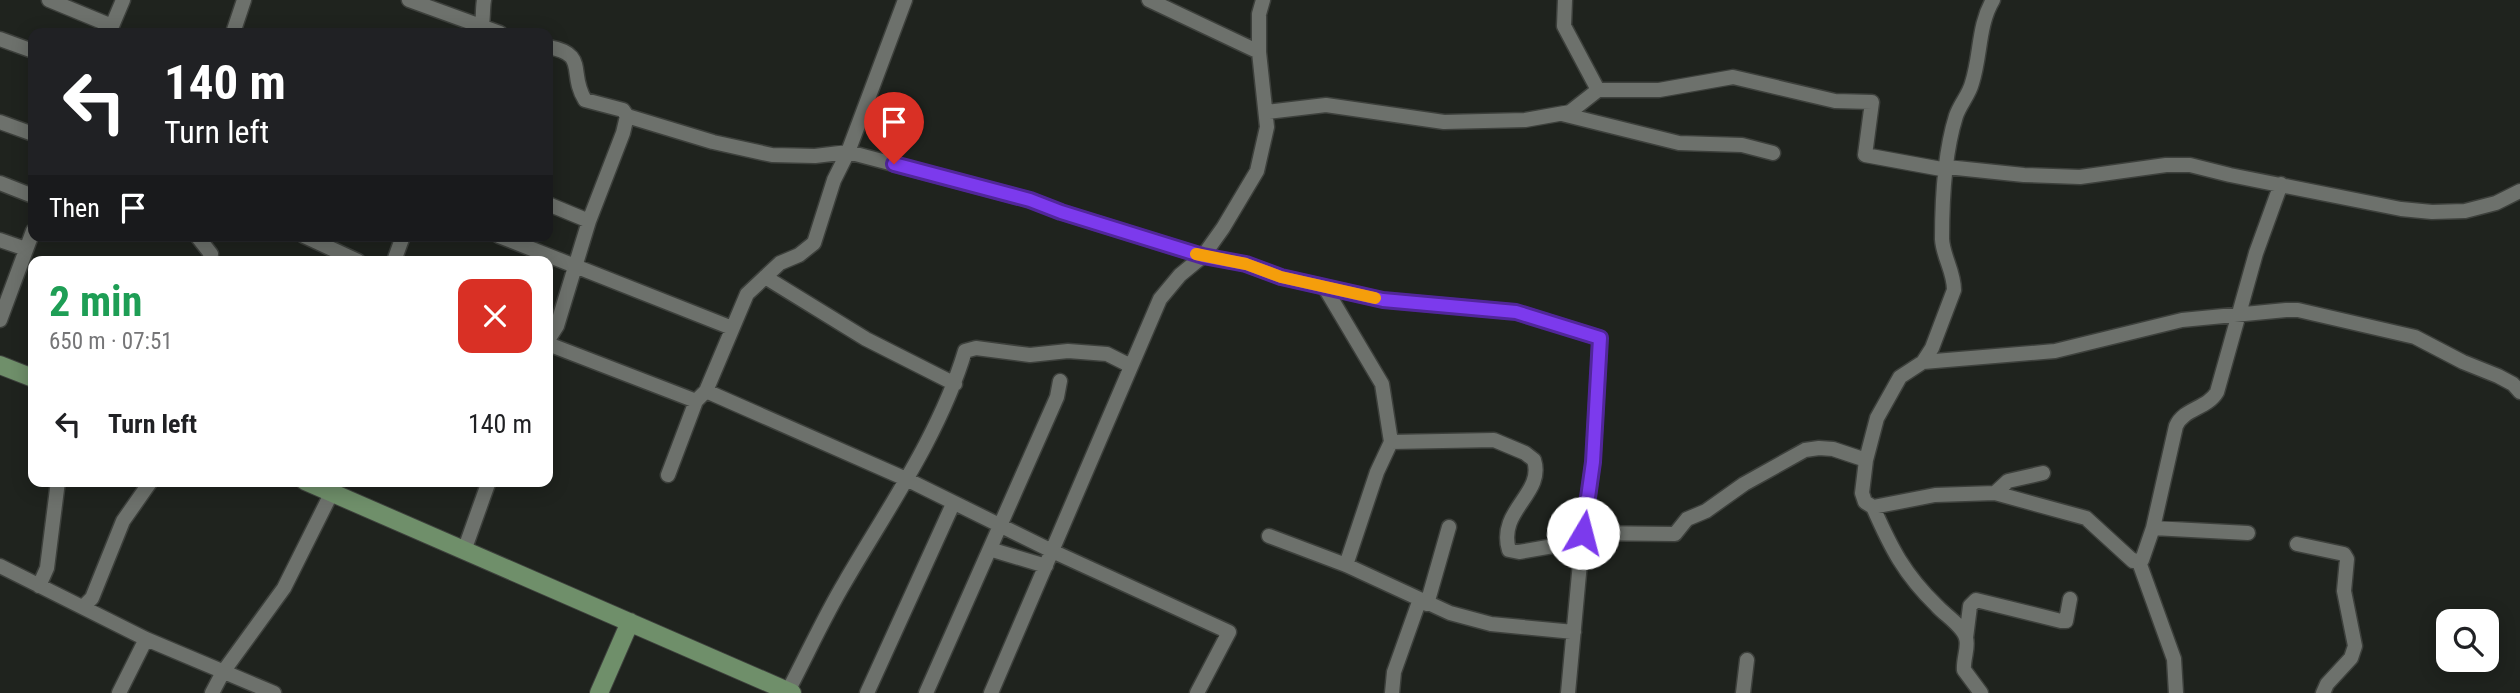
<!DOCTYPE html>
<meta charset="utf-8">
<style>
body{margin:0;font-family:"Roboto Condensed",sans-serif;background:#f2f2f2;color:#202124;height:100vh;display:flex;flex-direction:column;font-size:26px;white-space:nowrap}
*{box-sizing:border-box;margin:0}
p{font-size:23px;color:#757577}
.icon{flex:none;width:38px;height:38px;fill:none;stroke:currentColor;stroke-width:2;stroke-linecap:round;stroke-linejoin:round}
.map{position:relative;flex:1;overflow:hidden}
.drawer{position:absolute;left:28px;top:256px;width:525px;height:231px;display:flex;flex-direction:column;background:#fff;border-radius:14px;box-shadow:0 4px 18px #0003}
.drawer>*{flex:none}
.banner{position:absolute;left:28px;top:28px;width:525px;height:214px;border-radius:14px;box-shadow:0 4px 18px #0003;background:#202124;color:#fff;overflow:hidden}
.controls{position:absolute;left:2436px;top:609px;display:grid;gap:14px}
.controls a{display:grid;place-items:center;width:63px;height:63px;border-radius:14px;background:#fff;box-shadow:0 4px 18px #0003;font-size:35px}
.pin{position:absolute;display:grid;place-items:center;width:60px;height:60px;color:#fff;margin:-72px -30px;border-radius:50% 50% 50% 0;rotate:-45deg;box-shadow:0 0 7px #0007}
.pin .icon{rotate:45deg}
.me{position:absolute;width:77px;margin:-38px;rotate:8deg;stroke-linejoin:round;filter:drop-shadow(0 0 5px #0008)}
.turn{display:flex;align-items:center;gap:24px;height:147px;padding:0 21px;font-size:32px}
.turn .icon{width:91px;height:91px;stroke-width:2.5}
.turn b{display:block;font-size:49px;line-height:60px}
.then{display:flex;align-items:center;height:66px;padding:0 21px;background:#0003;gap:14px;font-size:26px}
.round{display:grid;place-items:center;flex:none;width:74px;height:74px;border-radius:14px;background:#f2f2f2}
.headline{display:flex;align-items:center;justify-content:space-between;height:119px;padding:0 21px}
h1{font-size:42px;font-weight:700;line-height:52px;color:#1e9e55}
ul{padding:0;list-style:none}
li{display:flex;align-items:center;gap:21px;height:98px;padding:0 21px}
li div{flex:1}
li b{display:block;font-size:26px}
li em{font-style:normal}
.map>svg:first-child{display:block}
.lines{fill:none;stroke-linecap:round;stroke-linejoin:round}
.minor-casing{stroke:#3d403c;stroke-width:17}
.major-casing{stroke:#3d403c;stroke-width:20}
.minor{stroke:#6d716c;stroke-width:14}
.major{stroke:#6f8f6a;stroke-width:18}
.route-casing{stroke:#51269a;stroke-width:18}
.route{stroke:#7c3aed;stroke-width:12}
.slow{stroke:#f59e0b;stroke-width:12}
</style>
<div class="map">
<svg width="2520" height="693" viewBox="0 0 2520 693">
<rect width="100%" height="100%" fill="#1f231e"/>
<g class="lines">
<defs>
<path id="minor" d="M 49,0 L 112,26
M 409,0 L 500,33
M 1149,0 L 1259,52
M 1565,0 L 1564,26 L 1598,90
M 1993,0 C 1978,25 1981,55 1972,83 C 1969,95 1960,104 1956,116 C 1944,154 1942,199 1942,239 C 1943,257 1954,271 1954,290 L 1932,348 L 1923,362 L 1900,377 L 1877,418 L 1866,460 L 1862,493 L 1865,502 L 1873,507 L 1935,495 L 1995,493 L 2086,518 L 2133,561 L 2142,560 L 2153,528 L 2176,426 C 2184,408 2207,409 2217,392 L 2256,253 L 2281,184
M 109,33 L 123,0
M 233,33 L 244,0
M 480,33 C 484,24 482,11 484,0
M 0,39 L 33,51
M 548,47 C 589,54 568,73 585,100 L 623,110 L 627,116 L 713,142 L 772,155 L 815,156 L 848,152 L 1030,200 L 1061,212 L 1203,256 L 1246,264 L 1281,277 L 1383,300 L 1516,312 L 1600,338 L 1593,462 L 1582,541 L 1568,693
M 1267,112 L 1326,105 L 1444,122 L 1525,120 L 1570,112 L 1598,90 L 1659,90 L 1733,77 L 1835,101 L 1872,102 L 1865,155 L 1947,170
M 1562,114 L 1679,143 L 1742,145 L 1773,153
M 0,122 L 33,134
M 1947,167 L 2024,175 L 2080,177 L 2166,165 L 2190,165 L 2230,175 L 2401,209 L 2432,212 L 2465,211 L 2496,203 L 2520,191
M 0,183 L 33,196
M 548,204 L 589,221
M 197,236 L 211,254 L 209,261
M 304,236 L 358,261
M 499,236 L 732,328
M 0,240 L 26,249
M 394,261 L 403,236
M 765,277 L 866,339 L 955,384
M 1325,288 L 1382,384 L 1391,442 L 1377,472 L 1346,565
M 0,320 L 33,231
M 548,340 L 557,326 L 589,221 L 623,133 L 627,116
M 548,344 L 696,401
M 1923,362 L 2055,351 L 2182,320 L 2286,310 L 2298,310 L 2415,337 L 2463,362 L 2498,376 L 2513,384 L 2520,392
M 706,391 L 906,479 L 1052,551 L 1229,632 L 1197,693
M 1391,442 L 1494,440 L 1525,453 L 1534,460 C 1545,494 1497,510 1509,550 L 1519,552 L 1582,541
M 668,475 L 696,401 L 706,391 L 747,294 L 780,263 L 799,255 L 814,243 L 834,180 L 848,152 L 905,0
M 1995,493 L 2008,481 L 2043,473
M 1873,507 C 1891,548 1904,574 1937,606 C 1945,615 1963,626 1966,638 C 1969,647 1963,659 1964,670 L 1981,693
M 2153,528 L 2248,533
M 1583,533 L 1675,534 L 1687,519 L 1706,511 L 1744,484 L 1805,450 L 1819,448 L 1833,449 L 1866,460
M 1269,536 L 1346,565 L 1450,613 L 1491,624 L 1574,632
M 2297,544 L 2344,554 L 2347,559 L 2344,591 L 2355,646 L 2351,658 L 2327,684 L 2323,693
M 464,551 L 489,481
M 996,551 L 1046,566
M 2139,562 L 2174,659 L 2176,693
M 0,566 L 146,639 L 274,693
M 39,586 L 47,568 L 58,481
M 1427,604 L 1449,527
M 83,607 L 92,598 L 123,521 L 151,481
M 1966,638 L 1970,606 L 1976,600 L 2061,621 L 2066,621 L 2070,599
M 788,691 C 807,655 824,617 845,582 C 888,508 940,434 965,351 L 976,348 L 1030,355 L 1068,351 L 1107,354 L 1131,366
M 119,693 L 146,639
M 212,693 L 223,672 L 284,588 L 332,492
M 867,693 L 953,504
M 926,693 L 1057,397 L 1060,381
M 991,693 L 1160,299 L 1180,275 L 1203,256 L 1223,228 L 1257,171 L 1267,127 L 1259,52 L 1259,14 L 1263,0
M 1392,693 L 1394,672 L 1420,599
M 1743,693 L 1747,660"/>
<path id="major" d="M 0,365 L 33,378
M 305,481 L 792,693
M 599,693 L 630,622"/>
</defs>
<use href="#minor" class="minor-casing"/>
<use href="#major" class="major-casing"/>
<use href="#minor" class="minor"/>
<use href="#major" class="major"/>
</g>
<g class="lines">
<defs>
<path id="route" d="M 894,164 L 1030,200 L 1061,212 L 1203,256 L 1246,264 L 1281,277 L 1383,300 L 1516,312 L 1600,338 L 1593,462 L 1583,533"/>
</defs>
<use href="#route" class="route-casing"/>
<use href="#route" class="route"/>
<path class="slow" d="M 1196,254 L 1246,264 L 1281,277 L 1375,298"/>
</g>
</svg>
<div class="controls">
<a><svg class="icon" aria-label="search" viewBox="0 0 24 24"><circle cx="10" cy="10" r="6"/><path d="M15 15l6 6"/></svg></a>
</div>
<div class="pin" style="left:894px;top:164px;background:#d93025"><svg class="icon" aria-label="arrive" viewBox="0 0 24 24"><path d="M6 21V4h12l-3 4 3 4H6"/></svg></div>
<svg class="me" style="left:1583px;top:533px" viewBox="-20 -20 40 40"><circle r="19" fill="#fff"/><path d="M0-13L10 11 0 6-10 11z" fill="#7c3aed"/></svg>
<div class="banner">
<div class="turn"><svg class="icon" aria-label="left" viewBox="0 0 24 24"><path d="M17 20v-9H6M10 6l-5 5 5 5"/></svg><div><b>140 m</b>Turn left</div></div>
<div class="then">Then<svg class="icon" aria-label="arrive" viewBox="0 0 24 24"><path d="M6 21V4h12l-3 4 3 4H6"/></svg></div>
</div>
<section class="drawer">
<div class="headline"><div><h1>2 min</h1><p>650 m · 07:51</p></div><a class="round" style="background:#d93025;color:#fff"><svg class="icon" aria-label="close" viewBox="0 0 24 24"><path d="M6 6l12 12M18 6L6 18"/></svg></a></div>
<ul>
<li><svg class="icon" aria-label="left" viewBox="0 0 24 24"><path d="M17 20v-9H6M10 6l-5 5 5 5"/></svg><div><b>Turn left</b></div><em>140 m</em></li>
</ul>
</section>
</div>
